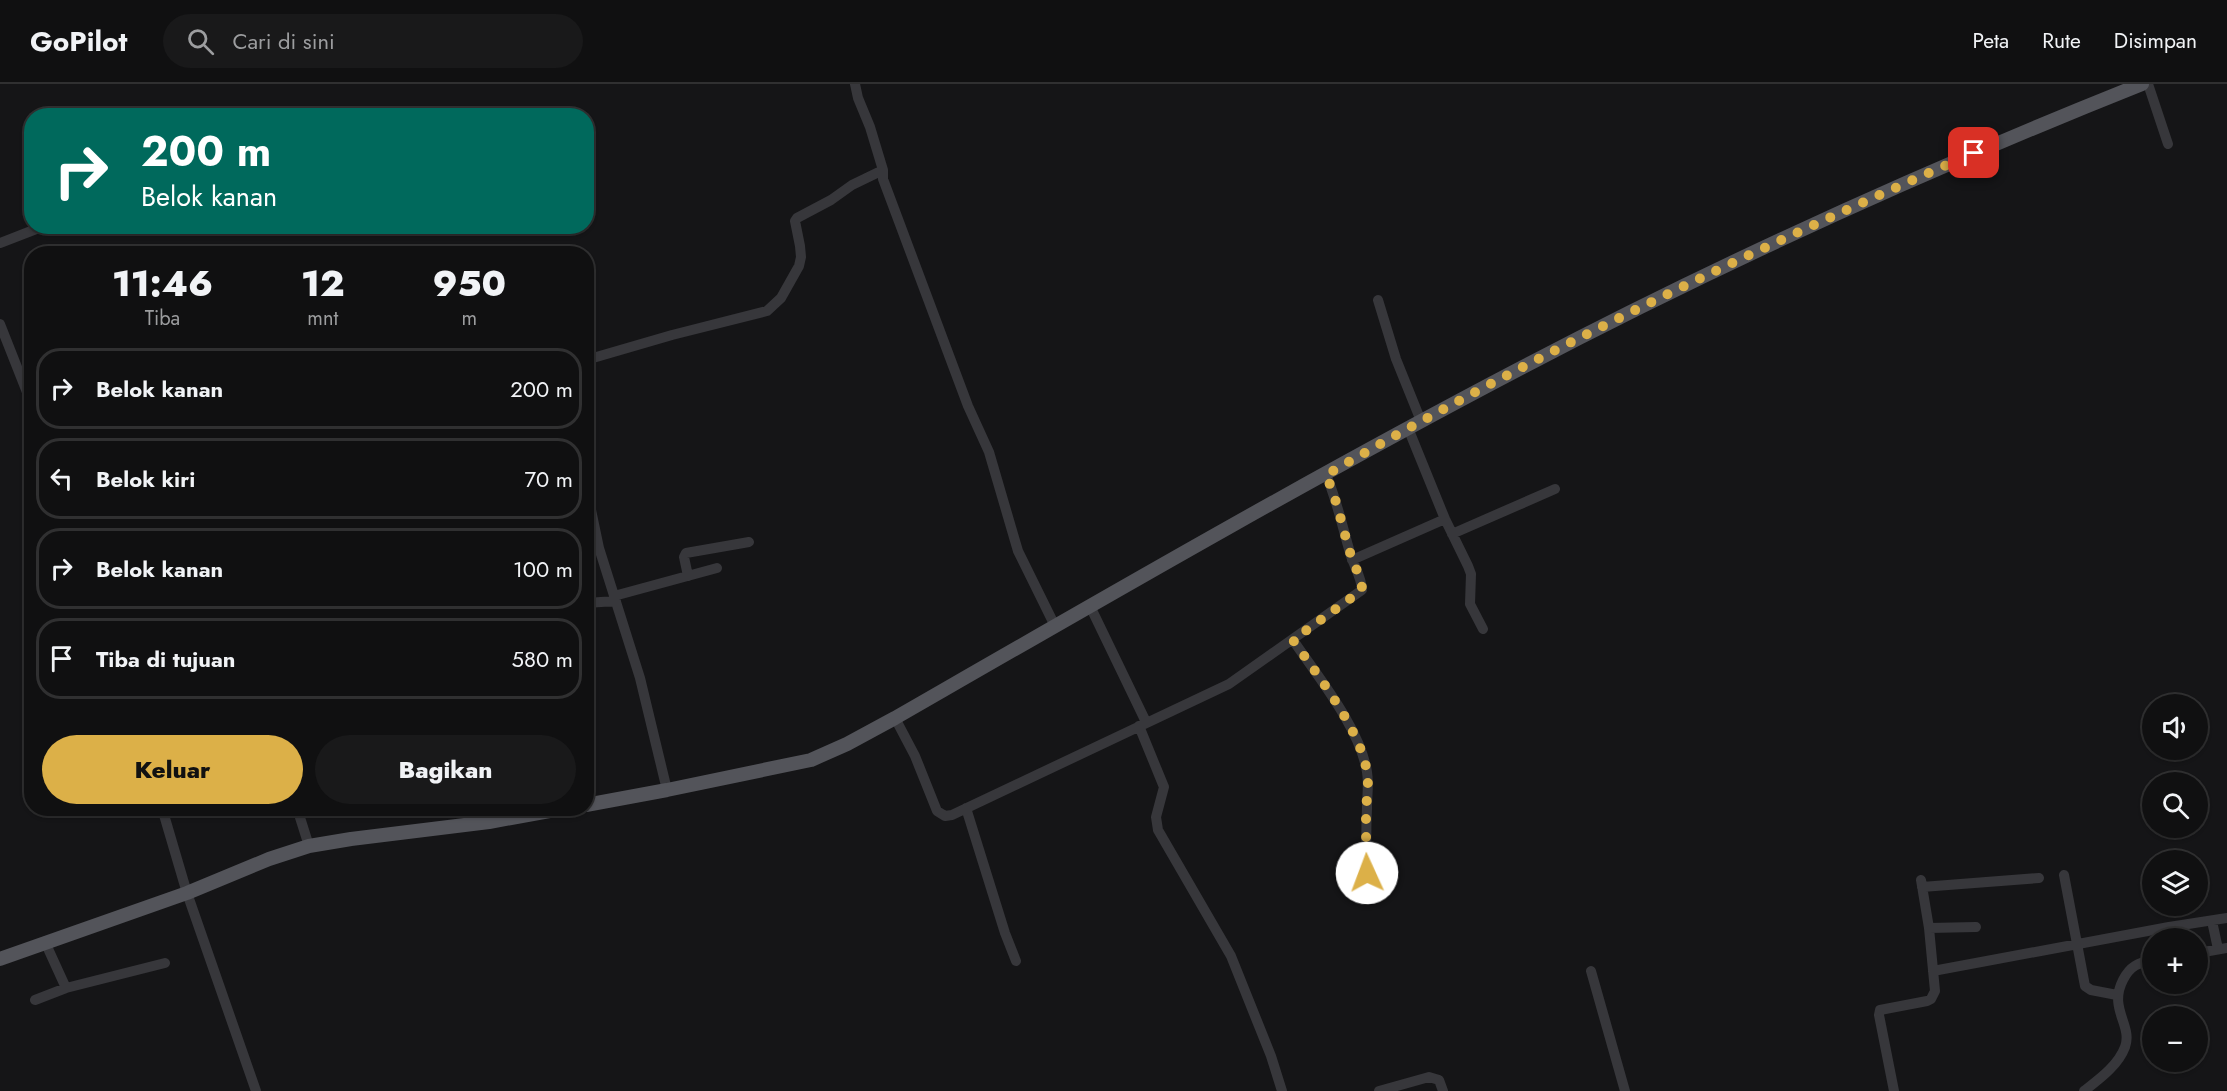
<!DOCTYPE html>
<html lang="id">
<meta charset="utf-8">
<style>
body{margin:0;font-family:Jost,sans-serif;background:#19191a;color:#f1f3f6;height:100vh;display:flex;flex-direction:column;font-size:22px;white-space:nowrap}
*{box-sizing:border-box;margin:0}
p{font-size:20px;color:#9c9d9f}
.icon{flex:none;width:33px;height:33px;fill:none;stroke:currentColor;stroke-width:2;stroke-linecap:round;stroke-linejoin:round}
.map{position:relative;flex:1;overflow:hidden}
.panel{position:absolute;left:24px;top:162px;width:570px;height:570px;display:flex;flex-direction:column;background:#101011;border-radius:24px;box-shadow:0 2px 4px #0004,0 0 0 2px #303031}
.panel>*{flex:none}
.guide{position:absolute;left:24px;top:24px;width:570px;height:126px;border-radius:24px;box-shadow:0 2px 4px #0004,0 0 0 2px #303031;background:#00695c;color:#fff;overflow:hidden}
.buttons{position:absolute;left:2142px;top:610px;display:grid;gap:12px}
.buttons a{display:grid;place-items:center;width:66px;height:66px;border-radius:50%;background:#101011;box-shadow:0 2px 4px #0004,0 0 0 2px #303031;font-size:30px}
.pin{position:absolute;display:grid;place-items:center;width:51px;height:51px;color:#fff;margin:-26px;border-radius:12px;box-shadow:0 3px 9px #0006}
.me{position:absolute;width:66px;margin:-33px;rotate:358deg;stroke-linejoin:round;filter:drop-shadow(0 0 4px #0008)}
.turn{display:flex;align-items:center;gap:21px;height:126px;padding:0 18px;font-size:27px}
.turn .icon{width:78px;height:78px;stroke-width:2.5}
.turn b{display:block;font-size:42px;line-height:51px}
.eta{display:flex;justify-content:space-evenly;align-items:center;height:102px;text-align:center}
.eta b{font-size:36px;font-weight:800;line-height:42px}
.primary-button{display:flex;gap:12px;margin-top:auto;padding:12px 18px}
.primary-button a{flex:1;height:69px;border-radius:36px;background:#dcb048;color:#111;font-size:24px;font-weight:800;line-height:69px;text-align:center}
.primary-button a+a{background:#19191a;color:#f1f3f6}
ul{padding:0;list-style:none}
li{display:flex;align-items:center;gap:18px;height:81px;margin:0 12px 9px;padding:0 6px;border:3px solid #303031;border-radius:24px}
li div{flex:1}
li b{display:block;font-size:22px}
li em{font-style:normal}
header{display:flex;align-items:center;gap:36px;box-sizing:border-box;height:84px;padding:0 30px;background:#101011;border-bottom:2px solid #303031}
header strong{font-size:28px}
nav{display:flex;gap:33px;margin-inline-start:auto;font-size:21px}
.search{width:420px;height:54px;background:#19191a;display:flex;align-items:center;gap:15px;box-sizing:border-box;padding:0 21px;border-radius:33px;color:#9c9d9f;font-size:22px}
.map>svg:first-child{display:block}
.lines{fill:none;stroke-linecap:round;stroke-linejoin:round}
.minor{stroke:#37373b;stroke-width:10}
.major{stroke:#53545a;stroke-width:14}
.route{stroke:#dcb048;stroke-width:10;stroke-dasharray:0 18}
</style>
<header>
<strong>GoPilot</strong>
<div class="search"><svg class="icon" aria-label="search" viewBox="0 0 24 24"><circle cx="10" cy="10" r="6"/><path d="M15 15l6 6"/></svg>Cari di sini</div>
<nav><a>Peta</a><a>Rute</a><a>Disimpan</a></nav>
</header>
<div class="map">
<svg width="2227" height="1007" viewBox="0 0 2227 1007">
<rect width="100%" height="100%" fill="#151517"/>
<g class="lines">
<path class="minor" d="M 855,0 L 858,14 L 870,43 L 883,86
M 2148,0 L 2168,60
M 0,159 L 44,142
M 1378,216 L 1396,275 L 1421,337
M 0,240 L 32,321
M 586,276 L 672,251 L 767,227 L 781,214 L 799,182 L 801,173 L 800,162 L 795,137 L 797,134 L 831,116 L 852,101 L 883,86 L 883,95 L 968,322 L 989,368 L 1018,467 L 1055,542
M 1408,344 L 1445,435 L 1468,482 L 1471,490 L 1470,520 L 1483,545
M 586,402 L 599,464 L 640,594 L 667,706
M 1452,450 L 1555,405
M 586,466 L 599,464
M 1352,476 L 1445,435
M 688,492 L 684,473 L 686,469 L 749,458
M 614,512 L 717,484
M 586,519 L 616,517
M 1090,522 L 1146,638
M 1293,556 C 1318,593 1360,644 1367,688 C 1369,700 1367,712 1367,724 C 1366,746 1366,767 1367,789
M 895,634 L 915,672 L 937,727 L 945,732 L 952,731 L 1229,600 L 1362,506 C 1362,496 1356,485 1352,475 C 1343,447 1338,418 1326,391
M 1139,642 L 1164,703 L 1156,733 L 1158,746 L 1231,872 L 1271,972 L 1282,1007
M 162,724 L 187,809 L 256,1007
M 297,724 L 309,762
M 966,724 L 1005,849 L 1016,877
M 2064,791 L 2085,902 L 2091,906 L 2117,911
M 1922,803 L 2039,794
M 2212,837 L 2218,865
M 1929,844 L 1976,843
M 45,858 L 66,904
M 2198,869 L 2227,864
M 1591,887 L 1625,1007
M 1933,887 L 2169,843 L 2227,834
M 35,916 L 66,904 L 165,879
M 1379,1007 L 1429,993 L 1439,996 L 1443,1007
M 1894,1007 L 1879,931 L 1880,926 L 1927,917 L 1931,915 L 1935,907 L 1929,844 L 1921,796
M 2084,1007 C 2098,996 2118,982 2125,963 C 2133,941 2108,925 2123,896 C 2130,882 2138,879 2152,876"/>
<path class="major" d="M 586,721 L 667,706 L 811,676 L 847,660 L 895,634 C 1102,515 1309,395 1521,284 C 1723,178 1931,84 2142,0
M 0,875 L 187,809 L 269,775 L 309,762 L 351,755 L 489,738 L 566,724"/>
</g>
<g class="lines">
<path class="route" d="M 1367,789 C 1366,767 1366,746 1366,725 C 1367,712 1369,700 1367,688 C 1360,645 1318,592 1293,556 L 1362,506 C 1362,496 1356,485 1352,475 C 1343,447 1338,418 1326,391 C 1535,270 1753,166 1974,69"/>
</g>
</svg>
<div class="buttons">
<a><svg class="icon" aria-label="sound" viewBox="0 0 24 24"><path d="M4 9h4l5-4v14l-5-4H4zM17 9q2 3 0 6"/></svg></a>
<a><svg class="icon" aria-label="search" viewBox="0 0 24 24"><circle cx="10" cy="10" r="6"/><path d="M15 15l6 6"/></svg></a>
<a><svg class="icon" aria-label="layers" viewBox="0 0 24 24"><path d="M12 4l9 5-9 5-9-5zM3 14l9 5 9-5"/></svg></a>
<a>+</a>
<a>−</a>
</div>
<div class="pin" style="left:1974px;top:69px;background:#d93025"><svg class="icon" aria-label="arrive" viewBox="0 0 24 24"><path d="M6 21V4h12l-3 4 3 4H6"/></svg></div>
<svg class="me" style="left:1367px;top:789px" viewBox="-20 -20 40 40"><circle r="19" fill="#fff"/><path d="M0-13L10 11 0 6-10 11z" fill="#dcb048"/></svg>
<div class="guide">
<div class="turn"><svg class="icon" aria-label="right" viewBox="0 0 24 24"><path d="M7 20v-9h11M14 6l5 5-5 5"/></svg><div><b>200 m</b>Belok kanan</div></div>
</div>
<section class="panel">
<div class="eta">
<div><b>11:46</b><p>Tiba</p></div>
<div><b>12</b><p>mnt</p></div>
<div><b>950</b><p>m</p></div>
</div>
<ul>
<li><svg class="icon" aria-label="right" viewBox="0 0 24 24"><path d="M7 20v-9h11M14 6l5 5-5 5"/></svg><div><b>Belok kanan</b></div><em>200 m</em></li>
<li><svg class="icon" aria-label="left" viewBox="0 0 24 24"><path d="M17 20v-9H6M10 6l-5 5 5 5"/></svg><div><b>Belok kiri</b></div><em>70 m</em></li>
<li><svg class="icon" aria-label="right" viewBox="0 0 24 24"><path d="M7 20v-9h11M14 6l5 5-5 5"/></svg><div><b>Belok kanan</b></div><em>100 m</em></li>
<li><svg class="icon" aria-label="arrive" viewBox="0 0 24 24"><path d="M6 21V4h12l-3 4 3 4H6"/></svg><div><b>Tiba di tujuan</b></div><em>580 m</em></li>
</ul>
<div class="primary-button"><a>Keluar</a><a>Bagikan</a></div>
</section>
</div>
